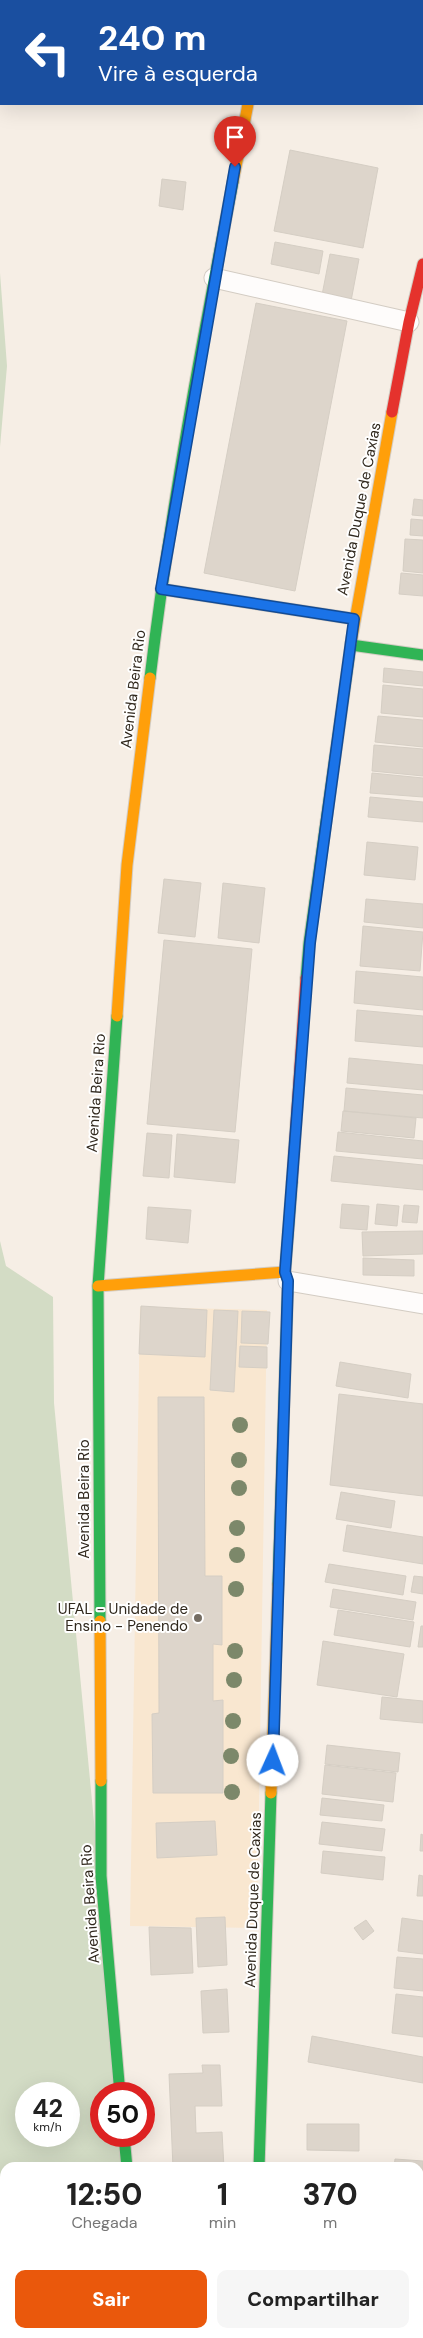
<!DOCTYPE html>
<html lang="pt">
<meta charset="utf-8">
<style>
body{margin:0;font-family:"DM Sans",sans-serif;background:#f6f6f6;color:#222;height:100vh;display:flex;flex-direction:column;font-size:19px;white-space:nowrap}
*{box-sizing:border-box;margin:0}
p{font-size:16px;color:#767676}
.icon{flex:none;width:28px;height:28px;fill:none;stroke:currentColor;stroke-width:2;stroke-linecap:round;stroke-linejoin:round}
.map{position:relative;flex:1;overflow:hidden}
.drawer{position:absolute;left:0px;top:2162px;width:424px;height:176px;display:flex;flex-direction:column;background:#fff;border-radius:15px 15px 0 0;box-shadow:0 5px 20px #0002}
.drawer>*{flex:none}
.banner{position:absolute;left:0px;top:0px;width:424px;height:105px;box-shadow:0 5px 20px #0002;background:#1a4fa0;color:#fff;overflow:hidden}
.speed{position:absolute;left:15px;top:2082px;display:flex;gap:10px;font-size:25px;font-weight:700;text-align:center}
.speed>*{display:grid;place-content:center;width:65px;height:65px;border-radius:50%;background:#fff;box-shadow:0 5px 20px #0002;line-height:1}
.speed small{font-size:12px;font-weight:400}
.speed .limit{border:8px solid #d22;background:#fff;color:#111}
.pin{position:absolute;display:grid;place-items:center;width:42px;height:42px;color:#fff;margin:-51px -21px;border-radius:50% 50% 50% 0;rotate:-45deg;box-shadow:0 0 5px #0007}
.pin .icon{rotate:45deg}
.me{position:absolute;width:55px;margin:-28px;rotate:2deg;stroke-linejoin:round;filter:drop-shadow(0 0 4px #0008)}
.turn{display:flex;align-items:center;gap:18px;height:105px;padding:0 15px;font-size:22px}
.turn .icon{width:65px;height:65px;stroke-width:2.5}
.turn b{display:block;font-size:35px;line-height:42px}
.eta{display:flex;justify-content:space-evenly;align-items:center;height:85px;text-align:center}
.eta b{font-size:30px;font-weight:800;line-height:35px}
.button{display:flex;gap:10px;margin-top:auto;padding:10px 15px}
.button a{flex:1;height:58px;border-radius:10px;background:#ea580c;color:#fff;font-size:20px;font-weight:800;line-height:58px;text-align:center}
.button a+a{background:#f6f6f6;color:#222}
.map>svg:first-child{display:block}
.built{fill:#f9e7d0}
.green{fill:#d3dcc5;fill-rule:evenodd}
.building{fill:#ddd5cb;stroke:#d5cec4}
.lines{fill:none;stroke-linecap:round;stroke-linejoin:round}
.lane-casing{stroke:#d3ccc3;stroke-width:21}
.fast-casing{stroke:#d3ccc3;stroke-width:13}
.slow-casing{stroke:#d3ccc3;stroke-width:13}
.jam-casing{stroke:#d3ccc3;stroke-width:13}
.lane{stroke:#fefcfb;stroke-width:19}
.fast{stroke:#30b455;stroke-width:11}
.slow{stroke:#ff9f0a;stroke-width:11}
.jam{stroke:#e5322d;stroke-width:11}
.tree{fill:#7c886a}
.route-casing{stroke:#114b97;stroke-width:12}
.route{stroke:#1a73e8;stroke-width:9}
.poi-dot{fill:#756d63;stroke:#fff;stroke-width:2}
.labels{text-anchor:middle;stroke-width:4;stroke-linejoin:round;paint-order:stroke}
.street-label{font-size:15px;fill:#30281d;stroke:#fff}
.poi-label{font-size:15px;fill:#30281d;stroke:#fff;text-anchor:end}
</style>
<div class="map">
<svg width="423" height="2338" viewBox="0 0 423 2338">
<rect width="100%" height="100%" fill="#f6eee5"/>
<path class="built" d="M 140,1307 L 267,1310 L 257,1928 L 130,1926 Z"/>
<path class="green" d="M 0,0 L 26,0 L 1,1 L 0,106 Z
M 0,273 L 7,366 L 0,447 Z
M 0,1241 L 6,1266 L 53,1297 L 54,1403 L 120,2094 L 101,2094 L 101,2136 L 124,2136 L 127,2167 L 5,2168 L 5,2334 L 149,2334 L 150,2338 L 0,2338 ZM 26,2094 L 69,2094 L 69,2136 L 26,2136 Z"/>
<path class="building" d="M 290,150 L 378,168 L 363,248 L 274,231 Z
M 162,179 L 186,182 L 183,210 L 159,206 Z
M 275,242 L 323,251 L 319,274 L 271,264 Z
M 330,254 L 359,259 L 351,301 L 322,295 Z
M 256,303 L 347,321 L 295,591 L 204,573 Z
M 414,499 L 423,500 L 423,516 L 412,515 Z
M 411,519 L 423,520 L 423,536 L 410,535 Z
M 405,539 L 423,540 L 423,573 L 403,571 Z
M 401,573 L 423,575 L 423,596 L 399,594 Z
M 384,668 L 423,672 L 423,686 L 383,682 Z
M 383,685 L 423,689 L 423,717 L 381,713 Z
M 378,716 L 423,720 L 423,747 L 375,742 Z
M 374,745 L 423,749 L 423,776 L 372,771 Z
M 372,773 L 423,778 L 423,797 L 370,793 Z
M 370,797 L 423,802 L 423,822 L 368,817 Z
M 367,842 L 418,847 L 415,880 L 364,875 Z
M 164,879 L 201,883 L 195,937 L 158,933 Z
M 223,883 L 265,888 L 259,943 L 218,938 Z
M 366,899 L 423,904 L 423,928 L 364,922 Z
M 363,926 L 423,932 L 420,971 L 360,966 Z
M 164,940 L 252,949 L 235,1132 L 147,1124 Z
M 356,971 L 423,977 L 423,1010 L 354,1003 Z
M 357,1010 L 423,1016 L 423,1047 L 355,1041 Z
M 349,1058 L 423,1065 L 423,1090 L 347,1083 Z
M 346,1088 L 423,1095 L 423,1118 L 344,1111 Z
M 343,1111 L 416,1118 L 414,1138 L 341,1131 Z
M 338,1132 L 423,1141 L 423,1159 L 336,1151 Z
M 147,1133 L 172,1135 L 169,1178 L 143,1176 Z
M 177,1134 L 239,1140 L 235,1183 L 174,1177 Z
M 334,1156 L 423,1165 L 423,1190 L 331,1181 Z
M 342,1204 L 369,1206 L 367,1230 L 340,1228 Z
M 377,1204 L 399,1206 L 397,1226 L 375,1224 Z
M 404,1205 L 419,1206 L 417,1223 L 402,1222 Z
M 148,1207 L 191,1210 L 188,1243 L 146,1239 Z
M 423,1231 L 423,1254 L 363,1256 L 362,1232 Z
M 363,1258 L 414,1260 L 414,1276 L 363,1275 Z
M 141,1306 L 207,1310 L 205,1357 L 139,1354 Z
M 214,1310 L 238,1311 L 234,1392 L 210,1390 Z
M 242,1311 L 270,1312 L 268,1344 L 241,1343 Z
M 240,1346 L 267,1347 L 267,1368 L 239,1367 Z
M 340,1362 L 411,1374 L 408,1398 L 336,1386 Z
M 339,1394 L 423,1404 L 423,1496 L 330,1485 Z
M 158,1397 L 204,1397 L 205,1576 L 222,1576 L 222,1645 L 213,1644 L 213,1701 L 223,1700 L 223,1793 L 153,1793 L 152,1714 L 159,1713 Z
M 341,1492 L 395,1501 L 391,1528 L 336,1519 Z
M 347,1525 L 423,1537 L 423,1564 L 343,1551 Z
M 329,1564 L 406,1576 L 403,1595 L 325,1582 Z
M 414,1576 L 423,1577 L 423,1594 L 411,1592 Z
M 333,1589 L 416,1602 L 413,1620 L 330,1607 Z
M 338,1610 L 414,1622 L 410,1647 L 334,1635 Z
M 421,1626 L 423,1626 L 423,1647 L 418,1647 Z
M 323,1641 L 404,1654 L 397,1697 L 317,1685 Z
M 382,1697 L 423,1701 L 423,1723 L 380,1719 Z
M 327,1745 L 400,1753 L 398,1772 L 325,1764 Z
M 325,1765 L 396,1773 L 393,1802 L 322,1794 Z
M 322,1798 L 384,1805 L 382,1821 L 320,1815 Z
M 215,1821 L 217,1855 L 157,1858 L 156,1823 Z
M 322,1822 L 385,1829 L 382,1851 L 319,1844 Z
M 421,1834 L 423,1835 L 423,1851 L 420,1851 Z
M 323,1851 L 385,1857 L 383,1880 L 321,1873 Z
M 419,1875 L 423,1876 L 423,1896 L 417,1896 Z
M 225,1917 L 227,1965 L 198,1967 L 196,1918 Z
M 402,1918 L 423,1921 L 423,1954 L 398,1951 Z
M 366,1920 L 374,1931 L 363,1940 L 354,1928 Z
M 149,1927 L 191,1928 L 193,1973 L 151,1975 Z
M 397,1957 L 423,1959 L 423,1991 L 394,1988 Z
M 227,1989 L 229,2032 L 203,2033 L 201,1991 Z
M 396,1994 L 423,1997 L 423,2037 L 392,2033 Z
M 312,2036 L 423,2057 L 423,2083 L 308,2062 Z
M 202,2065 L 220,2065 L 222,2106 L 195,2106 L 196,2133 L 222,2132 L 224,2168 L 173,2168 L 169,2074 L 203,2073 Z
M 307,2124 L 359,2124 L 359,2151 L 307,2150 Z
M 395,2159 L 423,2161 L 423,2197 L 419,2196 L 419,2168 L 394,2168 Z
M 419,2207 L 423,2207 L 423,2244 L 419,2244 Z
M 419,2250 L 423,2250 L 423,2283 L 419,2283 Z
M 419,2287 L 423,2288 L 423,2308 L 419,2308 Z
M 419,2313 L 423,2313 L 423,2338 L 413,2338 L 413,2334 L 419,2334 Z
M 281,2334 L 331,2334 L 331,2338 L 280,2338 Z
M 364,2334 L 409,2334 L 409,2338 L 363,2338 Z"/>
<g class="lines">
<defs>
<path id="lane" d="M 214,278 L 409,322
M 288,1281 L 423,1304"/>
<path id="fast" d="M 272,0 L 272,1
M 351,645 L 423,655
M 150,678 C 170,512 201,346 233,182
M 306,978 L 309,943 L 351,643
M 278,1584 L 288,1281 L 285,1272 L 292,1182
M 100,1621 L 98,1286 L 117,1016
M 101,1781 L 101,1876 L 120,2094
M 124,2136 L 127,2168
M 259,2168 L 271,1793
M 149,2334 L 150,2338
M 254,2334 L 254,2338"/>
<path id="slow" d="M 233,182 L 248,104
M 161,589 L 354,619
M 351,643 L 392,412
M 117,1016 L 127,865 L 150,678
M 98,1286 L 285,1272
M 100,1621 L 101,1781
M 271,1793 L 278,1584"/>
<path id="jam" d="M 392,412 L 409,322 L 423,264
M 292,1182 L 306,978"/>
</defs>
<use href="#lane" class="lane-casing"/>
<use href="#fast" class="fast-casing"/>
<use href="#slow" class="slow-casing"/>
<use href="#jam" class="jam-casing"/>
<use href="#lane" class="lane"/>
<use href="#fast" class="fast"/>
<use href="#slow" class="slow"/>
<use href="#jam" class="jam"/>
</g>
<g class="tree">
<circle cx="240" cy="1425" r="8"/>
<circle cx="239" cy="1460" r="8"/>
<circle cx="239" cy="1488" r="8"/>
<circle cx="237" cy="1528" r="8"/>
<circle cx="237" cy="1555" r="8"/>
<circle cx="236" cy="1589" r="8"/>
<circle cx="235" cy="1651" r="8"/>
<circle cx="234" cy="1680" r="8"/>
<circle cx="233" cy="1721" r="8"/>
<circle cx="231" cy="1756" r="8"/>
<circle cx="232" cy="1792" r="8"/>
</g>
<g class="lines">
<defs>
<path id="route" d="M 235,167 L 161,589 L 354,619 L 310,943 L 285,1272 L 288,1281 L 273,1761"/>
</defs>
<use href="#route" class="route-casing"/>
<use href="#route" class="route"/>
</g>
<circle class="poi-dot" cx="198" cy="1618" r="5"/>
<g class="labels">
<g class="street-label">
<text transform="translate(359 509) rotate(-79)" y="5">Avenida Duque de Caxias</text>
<text transform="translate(133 689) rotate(-83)" y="5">Avenida Beira Rio</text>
<text transform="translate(96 1093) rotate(-86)" y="5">Avenida Beira Rio</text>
<text transform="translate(84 1499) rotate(-90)" y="5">Avenida Beira Rio</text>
<text transform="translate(253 1900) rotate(-88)" y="5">Avenida Duque de Caxias</text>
<text transform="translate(90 1904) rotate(-94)" y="5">Avenida Beira Rio</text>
</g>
<g class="poi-label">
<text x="188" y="1614">UFAL - Unidade de<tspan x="188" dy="17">Ensino - Penendo</tspan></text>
</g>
</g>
</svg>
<div class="speed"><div>42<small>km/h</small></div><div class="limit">50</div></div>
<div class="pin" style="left:235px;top:167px;background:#d93025"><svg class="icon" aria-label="arrive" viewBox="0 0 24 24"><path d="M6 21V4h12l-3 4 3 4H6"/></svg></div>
<svg class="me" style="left:273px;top:1761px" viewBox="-20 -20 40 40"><circle r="19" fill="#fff"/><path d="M0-13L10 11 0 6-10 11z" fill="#1a73e8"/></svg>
<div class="banner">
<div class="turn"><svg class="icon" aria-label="left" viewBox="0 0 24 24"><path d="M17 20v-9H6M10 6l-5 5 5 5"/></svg><div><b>240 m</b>Vire à esquerda</div></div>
</div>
<section class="drawer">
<div class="eta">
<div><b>12:50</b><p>Chegada</p></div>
<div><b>1</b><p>min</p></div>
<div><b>370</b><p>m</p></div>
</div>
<div class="button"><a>Sair</a><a>Compartilhar</a></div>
</section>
</div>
